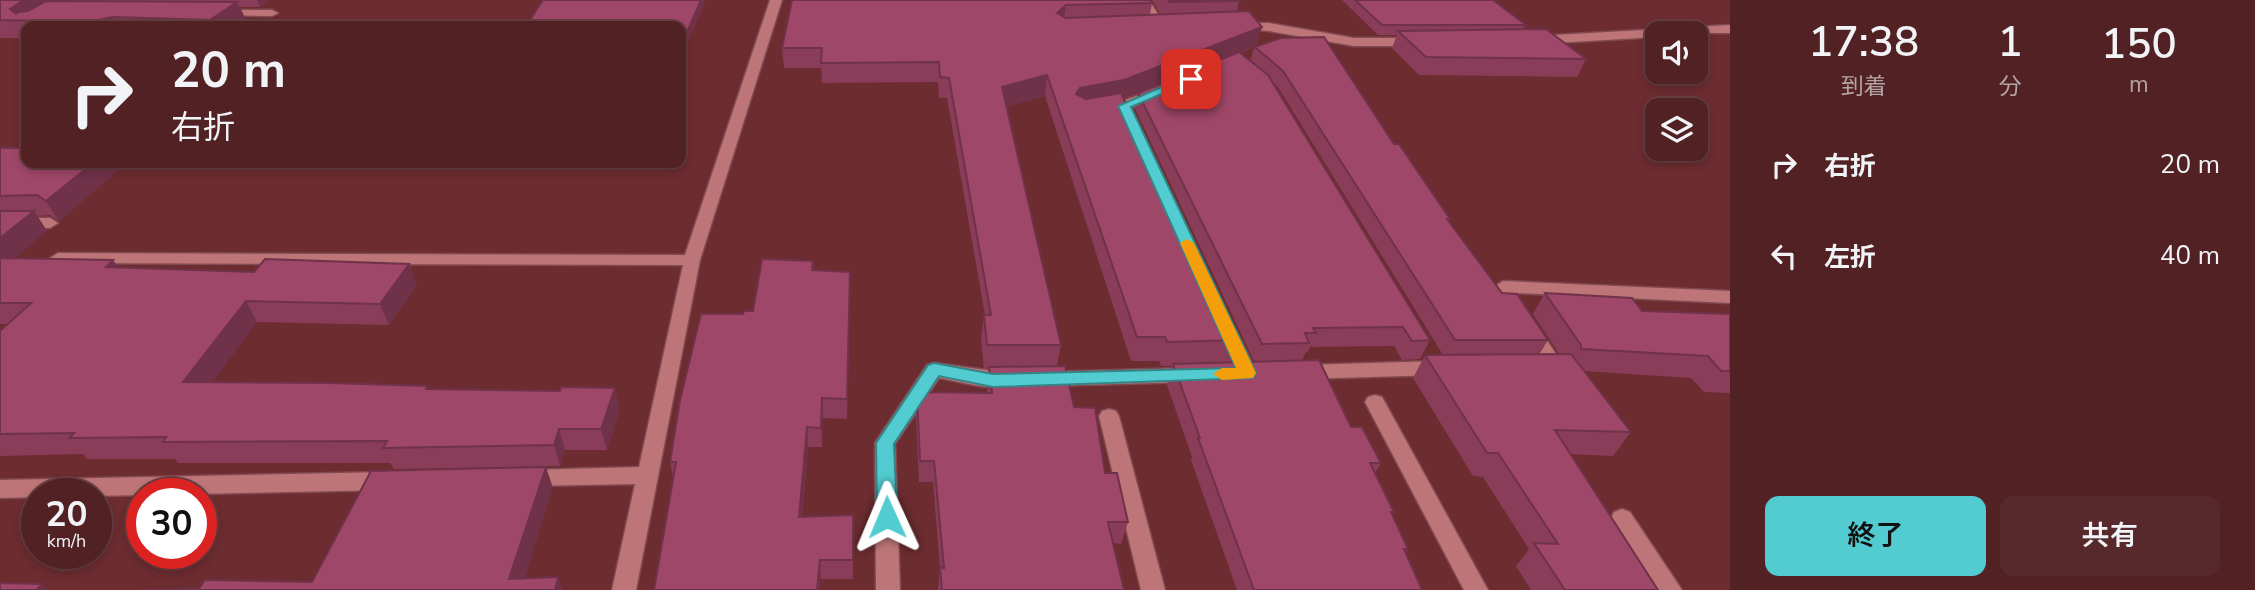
<!DOCTYPE html>
<html lang="ja">
<meta charset="utf-8">
<style>
body{margin:0;font-family:"Nunito Sans","Noto Sans JP",sans-serif;background:#57292c;color:#f1f3f6;height:100vh;display:flex;flex-direction:column;font-size:26px;white-space:nowrap}
*{box-sizing:border-box;margin:0}
p{font-size:23px;color:#b4a3a6}
.icon{flex:none;width:38px;height:38px;fill:none;stroke:currentColor;stroke-width:2;stroke-linecap:round;stroke-linejoin:round}
.map{position:relative;flex:1;overflow:hidden}
.sheet{display:flex;flex-direction:column;background:#512124;width:525px}
.sheet>*{flex:none}
.guide{position:absolute;left:21px;top:21px;width:665px;height:147px;border-radius:14px;box-shadow:0 4px 10px #0003,0 0 0 2px #673e41;background:#512124;color:#f1f3f6;overflow:hidden}
.tools{position:absolute;left:1645px;top:21px;display:grid;gap:14px}
.tools a{display:grid;place-items:center;width:63px;height:63px;border-radius:14px;background:#512124;box-shadow:0 4px 10px #0003,0 0 0 2px #673e41;font-size:35px}
.speed{position:absolute;left:21px;top:478px;display:flex;gap:14px;font-size:35px;font-weight:700;text-align:center}
.speed>*{display:grid;place-content:center;width:91px;height:91px;border-radius:50%;background:#512124;box-shadow:0 4px 10px #0003,0 0 0 2px #673e41;line-height:1}
.speed small{font-size:18px;font-weight:400}
.speed .limit{border:10px solid #d22;background:#fff;color:#111}
.pin{position:absolute;display:grid;place-items:center;width:60px;height:60px;color:#fff;margin:-30px;border-radius:14px;box-shadow:0 4px 10px #0006}
.me{position:absolute;width:77px;margin:-38px;rotate:359deg;stroke-linejoin:round;filter:drop-shadow(0 0 5px #0008)}
.turn{display:flex;align-items:center;gap:24px;height:147px;padding:0 35px;font-size:32px}
.turn .icon{width:91px;height:91px;stroke-width:2.5}
.turn b{display:block;font-size:49px;line-height:60px}
.eta{display:flex;justify-content:space-evenly;align-items:center;height:119px;text-align:center}
.eta b{font-size:42px;font-weight:600;line-height:49px}
.primary-button{display:flex;gap:14px;margin-top:auto;padding:14px 35px}
.primary-button a{flex:1;height:80px;border-radius:14px;background:#52ccd0;color:#111;font-size:28px;font-weight:600;line-height:80px;text-align:center}
.primary-button a+a{background:#57292c;color:#f1f3f6}
ul{padding:0;list-style:none}
li{display:flex;align-items:center;gap:21px;height:91px;padding:0 35px}
li div{flex:1}
li b{display:block;font-size:26px}
li em{font-style:normal}
main{display:flex;flex:1;min-height:0}
.map>svg:first-child{display:block}
.lines{fill:none;stroke-linecap:round;stroke-linejoin:round}
.street-casing{stroke:#814a50;stroke-width:3}
.street{fill:#bd7577;fill-rule:evenodd}
.wall{fill:#893d59;fill-rule:evenodd}
.shaded-wall{fill:#6f3249}
.building{fill:#9f4768;stroke:#6f3249;stroke-width:2}
.route{fill:#52ccd0;stroke:#358587;stroke-width:2}
.slow{fill:#f59e0b}
</style>
<main>
<div class="map">
<svg width="1730" height="590" viewBox="0 0 1730 590">
<rect width="100%" height="100%" fill="#6c2c30"/>
<g class="lines">
<defs>
<path id="street" d="M 770,0 L 782,0 L 700,260 L 636,590 L 612,590 L 635,484 L 528,486 L 520,484 L 517,478 L 520,472 L 528,470 L 639,467 L 683,265 L 58,263 L 50,258 L 58,253 L 685,255 Z
M 1137,0 L 1149,0 L 1166,27 L 1164,29 L 1156,29 Z
M 220,10 L 272,10 L 278,13 L 272,16 L 216,15 L 216,11 Z
M 1238,23 L 1269,23 L 1354,38 L 1419,38 L 1425,42 L 1419,46 L 1354,46 L 1269,31 L 1234,28 L 1232,26 Z
M 1730,25 L 1730,33 L 1657,33 L 1657,37 L 1538,44 L 1532,40 L 1538,36 Z
M 1158,88 L 1163,89 L 1163,95 L 1129,109 L 1105,114 L 1098,110 Z
M 0,218 L 50,218 L 58,223 L 50,228 L 0,228 Z
M 1503,281 L 1730,291 L 1730,303 L 1516,293 L 1565,368 L 1562,373 L 1541,373 L 1538,368 L 1542,363 L 1494,287 Z
M 1226,323 L 1232,325 L 1235,329 L 1257,373 L 1254,378 L 1240,378 L 1237,373 L 1217,329 L 1220,325 Z
M 1440,361 L 1447,363 L 1450,368 L 1447,373 L 1440,375 L 1303,379 L 1296,377 L 1293,372 L 1296,367 L 1303,365 Z
M 934,363 L 1009,373 L 1016,375 L 1019,380 L 1016,385 C 992,392 963,382 939,378 L 895,444 L 900,590 L 876,590 L 875,443 L 927,365 Z
M 1191,368 L 1198,370 L 1201,375 L 1198,380 L 1191,382 L 1044,386 L 1037,384 L 1034,379 L 1037,374 L 1044,372 Z
M 1375,395 L 1382,397 L 1488,590 L 1464,590 L 1365,402 L 1368,397 Z
M 1109,409 L 1116,411 L 1119,416 L 1165,590 L 1141,590 L 1099,416 L 1102,411 Z
M 388,472 L 396,475 L 399,481 L 396,487 L 388,490 L 96,496 L 96,494 L 37,494 L 37,497 L 0,498 L 0,480 Z
M 1622,509 L 1630,512 L 1682,590 L 1657,590 L 1611,518 L 1614,512 Z"/>
</defs>
<use href="#street" class="street-casing"/>
<use href="#street" class="street"/>
</g>
<path class="wall" d="M 0,0 L 71,1 L 71,0 L 270,0 L 260,7 L 240,7 L 245,18 L 234,26 L 26,26 L 26,38 L 0,38 Z
M 792,0 L 1152,3 L 1150,15 L 1161,15 L 1152,0 L 1239,0 L 1237,12 L 1256,46 L 1394,144 L 1450,219 L 1449,222 L 1502,293 L 1548,340 L 1539,355 L 1559,354 L 1533,314 L 1545,293 L 1642,311 L 1730,314 L 1730,393 L 1704,392 L 1691,378 L 1584,371 L 1631,432 L 1613,456 L 1571,454 L 1658,590 L 1531,590 L 1516,566 L 1529,549 L 1483,477 L 1473,476 L 1413,378 L 1425,355 L 1443,355 L 1278,87 L 1271,80 L 1430,340 L 1420,359 L 1402,360 L 1394,346 L 1310,347 L 1308,352 L 1306,352 L 1302,360 L 1351,427 L 1381,463 L 1375,473 L 1394,512 L 1392,516 L 1408,549 L 1406,553 L 1422,590 L 1237,590 L 1191,460 L 1192,457 L 1167,385 L 1172,366 L 1161,366 L 1159,361 L 1131,361 L 1045,96 L 1007,106 L 1061,345 L 1057,366 L 1074,407 L 1128,522 L 1121,544 L 1113,543 L 1124,590 L 938,590 L 940,567 L 933,482 L 919,482 L 916,417 L 917,395 L 987,393 L 989,369 L 984,369 L 981,339 L 984,315 L 985,315 L 947,98 L 939,98 L 938,82 L 822,83 L 821,68 L 784,68 L 782,48 ZM 1254,47 L 1250,61 L 1240,53 L 1248,50 ZM 1138,93 L 1135,109 L 1254,361 L 1232,362 L 1239,340 L 1124,99 Z
M 1342,0 L 1493,0 L 1526,25 L 1523,29 L 1586,59 L 1577,77 L 1419,75 L 1392,48 L 1397,35 L 1378,35 Z
M 0,148 L 26,163 L 119,163 L 122,167 L 59,221 L 50,215 L 37,216 L 47,231 L 14,258 L 113,260 L 118,267 L 254,272 L 409,264 L 417,285 L 389,325 L 257,322 L 212,382 L 429,389 L 620,409 L 607,450 L 565,450 L 560,466 L 394,469 L 390,463 L 178,463 L 175,459 L 87,459 L 83,454 L 0,456 L 0,331 L 8,324 L 0,324 Z
M 813,261 L 814,270 L 850,272 L 847,419 L 823,418 L 822,447 L 808,447 L 802,517 L 853,515 L 853,579 L 821,579 L 673,477 L 670,462 L 743,314 L 753,311 Z"/>
<path class="shaded-wall" d="M 24,0 L 61,0 L 28,21 L 17,21 L 10,9 Z
M 257,0 L 270,0 L 260,7 Z
M 701,0 L 706,0 L 681,59 L 681,46 Z
M 237,2 L 245,18 L 234,26 L 213,26 L 210,20 Z
M 1066,5 L 1063,24 L 1057,13 Z
M 113,17 L 118,26 L 91,26 L 89,22 Z
M 1262,27 L 1256,46 L 1120,100 L 1077,108 L 1076,94 L 1080,88 Z
M 1047,75 L 1045,96 L 1000,108 L 1002,87 Z
M 93,163 L 119,163 L 122,167 L 59,221 L 46,201 Z
M 34,211 L 47,231 L 0,271 L 0,238 Z
M 113,260 L 126,280 L 106,267 Z
M 409,264 L 417,285 L 389,325 L 380,304 Z
M 850,272 L 850,291 L 847,419 L 847,399 Z
M 246,301 L 257,322 L 197,404 L 183,382 Z
M 615,388 L 620,409 L 607,450 L 601,429 Z
M 822,398 L 823,418 L 822,447 L 821,428 Z
M 807,427 L 808,447 L 800,536 L 799,517 Z
M 559,429 L 565,450 L 560,466 L 554,445 Z
M 546,467 L 553,488 L 521,590 L 509,579 Z
M 820,560 L 821,579 L 820,590 L 817,590 Z
M 558,577 L 563,590 L 555,590 Z
M 42,584 L 48,590 L 37,590 Z"/>
<path class="building" d="M 0,0 L 24,0 L 10,9 L 16,14 L 18,12 L 28,11 L 46,1 L 237,2 L 210,20 L 113,17 L 89,22 L 0,20 Z
M 543,0 L 701,0 L 681,46 L 681,26 L 526,26 Z
M 792,0 L 1150,0 L 1152,3 L 1066,5 L 1057,13 L 1066,18 L 1249,11 L 1262,27 L 1124,80 L 1080,88 L 1076,94 L 1086,99 L 1121,93 L 1239,340 L 1167,342 L 1165,337 L 1137,337 L 1047,75 L 1002,87 L 1061,345 L 987,345 L 984,315 L 991,315 L 949,78 L 940,77 L 939,62 L 821,63 L 822,48 L 782,48 Z
M 1168,0 L 1239,0 L 1240,1 L 1169,2 Z
M 1355,0 L 1493,0 L 1526,25 L 1382,25 Z
M 1546,29 L 1586,59 L 1426,57 L 1398,31 Z
M 1324,37 L 1394,144 L 1399,144 L 1450,219 L 1447,219 L 1502,293 L 1517,294 L 1548,340 L 1455,340 L 1283,71 L 1255,47 L 1281,38 Z
M 1239,52 L 1268,75 L 1430,340 L 1412,341 L 1403,327 L 1313,328 L 1316,333 L 1305,333 L 1309,343 L 1262,344 L 1138,93 Z
M 0,148 L 26,148 L 26,163 L 93,163 L 46,201 L 37,195 L 0,196 Z
M 0,211 L 34,211 L 0,238 Z
M 0,258 L 113,260 L 106,267 L 254,272 L 265,259 L 409,264 L 380,304 L 246,301 L 183,382 L 328,383 L 428,386 L 426,389 L 560,391 L 561,387 L 615,388 L 601,429 L 559,429 L 554,445 L 383,448 L 387,441 L 163,442 L 166,437 L 69,438 L 74,433 L 0,434 L 0,331 L 31,303 L 0,303 Z
M 762,259 L 813,261 L 812,270 L 850,272 L 847,399 L 822,398 L 821,428 L 807,427 L 799,517 L 853,515 L 853,560 L 820,560 L 817,590 L 654,590 L 676,462 L 670,462 L 680,400 L 701,314 L 743,314 L 744,311 L 753,311 Z
M 1545,293 L 1632,298 L 1642,311 L 1730,314 L 1730,371 L 1721,371 L 1708,356 L 1581,349 L 1581,345 Z
M 1571,354 L 1631,432 L 1555,430 L 1658,590 L 1565,590 L 1534,543 L 1558,544 L 1498,453 L 1487,453 L 1425,355 Z
M 1319,360 L 1351,427 L 1362,427 L 1381,463 L 1370,463 L 1394,512 L 1391,512 L 1408,549 L 1404,549 L 1422,590 L 1254,590 L 1198,438 L 1200,438 L 1173,364 Z
M 1065,366 L 1074,407 L 1095,408 L 1105,473 L 1117,473 L 1128,522 L 1108,522 L 1124,590 L 942,590 L 940,567 L 944,568 L 934,461 L 920,461 L 917,395 L 920,392 L 992,393 L 989,367 Z
M 546,467 L 509,579 L 558,577 L 555,590 L 143,590 L 199,589 L 205,580 L 312,582 L 371,471 Z
M 0,583 L 42,584 L 37,590 L 0,590 Z"/>
<path class="route" d="M 1187,76 L 1197,79 L 1131,107 L 1256,373 L 1253,378 L 993,387 L 939,376 L 894,444 L 897,517 L 894,523 L 887,525 L 880,523 L 877,517 L 876,443 L 928,365 L 934,363 L 993,374 L 1236,368 L 1118,106 Z"/>
<path class="slow" d="M 1187,239 L 1194,243 L 1256,373 L 1253,378 L 1222,380 L 1213,374 L 1222,368 L 1236,368 L 1180,243 Z"/>
</svg>
<div class="tools">
<a><svg class="icon" aria-label="sound" viewBox="0 0 24 24"><path d="M4 9h4l5-4v14l-5-4H4zM17 9q2 3 0 6"/></svg></a>
<a><svg class="icon" aria-label="layers" viewBox="0 0 24 24"><path d="M12 4l9 5-9 5-9-5zM3 14l9 5 9-5"/></svg></a>
</div>
<div class="speed"><div>20<small>km/h</small></div><div class="limit">30</div></div>
<div class="pin" style="left:1191px;top:79px;background:#d93025"><svg class="icon" aria-label="arrive" viewBox="0 0 24 24"><path d="M6 21V4h12l-3 4 3 4H6"/></svg></div>
<svg class="me" style="left:887px;top:517px" viewBox="-20 -20 40 40"><path d="M0-17L14 15 0 8-14 15z" fill="#52ccd0" stroke="#fff" stroke-width="4"/></svg>
<div class="guide">
<div class="turn"><svg class="icon" aria-label="right" viewBox="0 0 24 24"><path d="M7 20v-9h11M14 6l5 5-5 5"/></svg><div><b>20 m</b>右折</div></div>
</div>
</div>
<section class="sheet">
<div class="eta">
<div><b>17:38</b><p>到着</p></div>
<div><b>1</b><p>分</p></div>
<div><b>150</b><p>m</p></div>
</div>
<ul>
<li><svg class="icon" aria-label="right" viewBox="0 0 24 24"><path d="M7 20v-9h11M14 6l5 5-5 5"/></svg><div><b>右折</b></div><em>20 m</em></li>
<li><svg class="icon" aria-label="left" viewBox="0 0 24 24"><path d="M17 20v-9H6M10 6l-5 5 5 5"/></svg><div><b>左折</b></div><em>40 m</em></li>
</ul>
<div class="primary-button"><a>終了</a><a>共有</a></div>
</section>
</main>
